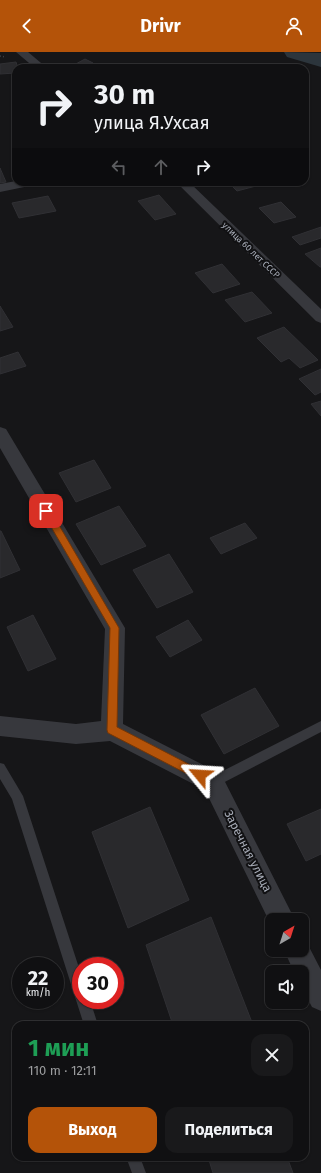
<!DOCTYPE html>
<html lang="ru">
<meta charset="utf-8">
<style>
body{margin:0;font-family:"Fira Sans",sans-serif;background:#19191b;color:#f1f3f6;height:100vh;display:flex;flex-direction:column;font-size:15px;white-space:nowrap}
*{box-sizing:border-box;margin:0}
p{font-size:13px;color:#9c9d9f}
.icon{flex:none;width:22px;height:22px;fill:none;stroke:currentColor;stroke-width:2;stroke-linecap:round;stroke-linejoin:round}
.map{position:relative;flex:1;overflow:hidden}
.panel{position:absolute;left:12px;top:969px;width:297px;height:140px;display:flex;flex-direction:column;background:#101012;border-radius:12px;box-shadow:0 1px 3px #0004,0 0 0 1px #303032}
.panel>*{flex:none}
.guide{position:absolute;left:12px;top:12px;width:297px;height:122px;border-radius:12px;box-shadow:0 1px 3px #0004,0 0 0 1px #303032;background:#101012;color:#f1f3f6;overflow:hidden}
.needle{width:26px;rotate:39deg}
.tools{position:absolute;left:265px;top:861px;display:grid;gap:8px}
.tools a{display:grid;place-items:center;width:44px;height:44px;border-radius:8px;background:#101012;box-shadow:0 1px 3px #0004,0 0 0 1px #303032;font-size:20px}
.speed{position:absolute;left:12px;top:905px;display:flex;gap:8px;font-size:20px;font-weight:700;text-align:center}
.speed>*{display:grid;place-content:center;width:52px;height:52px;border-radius:50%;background:#101012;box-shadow:0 1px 3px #0004,0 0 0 1px #303032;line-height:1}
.speed small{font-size:10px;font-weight:400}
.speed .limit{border:6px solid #d22;background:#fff;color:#111}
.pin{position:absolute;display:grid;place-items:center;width:34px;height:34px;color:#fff;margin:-17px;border-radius:8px;box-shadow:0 2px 6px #0006}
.me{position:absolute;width:44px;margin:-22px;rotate:297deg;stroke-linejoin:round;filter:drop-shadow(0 0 3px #0008)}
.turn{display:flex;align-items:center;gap:14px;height:84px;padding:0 16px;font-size:18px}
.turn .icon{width:52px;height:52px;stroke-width:2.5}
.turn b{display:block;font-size:28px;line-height:34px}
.lanes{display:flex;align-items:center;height:38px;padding:0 16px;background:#0003;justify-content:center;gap:20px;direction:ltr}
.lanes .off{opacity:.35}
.round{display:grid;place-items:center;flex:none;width:42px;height:42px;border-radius:12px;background:#19191b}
.overview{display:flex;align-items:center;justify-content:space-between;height:68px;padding:0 16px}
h1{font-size:24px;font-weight:700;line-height:30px;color:#1e9e55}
.action{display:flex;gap:8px;margin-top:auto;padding:8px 16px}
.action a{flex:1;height:46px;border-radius:12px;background:#b45309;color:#fff;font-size:16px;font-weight:700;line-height:46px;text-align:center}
.action a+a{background:#19191b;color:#f1f3f6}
header{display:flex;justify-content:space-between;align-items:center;height:52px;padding:0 16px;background:#b45309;color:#fff;font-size:18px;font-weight:700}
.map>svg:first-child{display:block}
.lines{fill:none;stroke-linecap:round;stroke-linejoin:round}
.river{fill:#2c353c;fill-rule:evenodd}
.building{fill:#29292c;stroke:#303034}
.path{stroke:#3d3f44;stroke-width:1.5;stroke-dasharray:1 2;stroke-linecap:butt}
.lane{fill:#37383d;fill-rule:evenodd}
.street{fill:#37383d;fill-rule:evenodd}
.route{fill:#b45309;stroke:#753606}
.labels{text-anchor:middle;stroke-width:4;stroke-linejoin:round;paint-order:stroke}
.far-street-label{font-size:9px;fill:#a8adb8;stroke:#111113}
.near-street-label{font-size:12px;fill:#a8adb8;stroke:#111113}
</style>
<header><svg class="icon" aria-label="back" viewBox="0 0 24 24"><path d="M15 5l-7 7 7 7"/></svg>Drivr<svg class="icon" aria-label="person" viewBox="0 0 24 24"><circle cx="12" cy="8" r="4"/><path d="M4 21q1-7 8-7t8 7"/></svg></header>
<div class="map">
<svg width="321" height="1121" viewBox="0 0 321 1121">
<rect width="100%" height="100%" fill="#161618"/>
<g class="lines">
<path class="river" d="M 284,0 L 321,1 L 321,15 L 287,5 Z"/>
</g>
<path class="building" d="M 85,7 L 93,11 L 82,16 L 72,14 Z
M 16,10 L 18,16 L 16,16 L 16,21 L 0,22 L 0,12 Z
M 0,116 L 6,130 L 0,131 Z
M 228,130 L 252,130 L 256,134 L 237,139 Z
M 159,143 L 176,162 L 155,168 L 138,149 Z
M 48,144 L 56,159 L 19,166 L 12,151 Z
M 281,150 L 296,165 L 274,171 L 259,156 Z
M 321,175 L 321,186 L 300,193 L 292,185 Z
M 321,196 L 321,215 L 320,215 L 305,202 Z
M 222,212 L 240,232 L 213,241 L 195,221 Z
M 252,240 L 272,261 L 245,270 L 225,248 Z
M 0,254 L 13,275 L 0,279 Z
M 284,275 L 318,308 L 300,316 L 289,306 L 281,310 L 257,286 Z
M 18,300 L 26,314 L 0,322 L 0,306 Z
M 321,317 L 321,340 L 315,343 L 299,327 Z
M 321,349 L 321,364 L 311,352 Z
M 94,408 L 111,436 L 76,450 L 59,421 Z
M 119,454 L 146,494 L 101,513 L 76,472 Z
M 245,471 L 257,486 L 221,502 L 210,486 Z
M 0,479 L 1,479 L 20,518 L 0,526 Z
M 169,502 L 193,540 L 157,556 L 133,518 Z
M 33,563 L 56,607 L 28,619 L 7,575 Z
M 188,568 L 202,588 L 170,605 L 156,585 Z
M 255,636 L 279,674 L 224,702 L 201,663 Z
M 150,755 L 189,848 L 128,876 L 92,780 Z
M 321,757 L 321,802 L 306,809 L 287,772 Z
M 211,865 L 253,973 L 173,973 L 146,893 Z
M 208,1105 L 287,1105 L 293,1121 L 213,1121 Z"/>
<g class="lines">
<path class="path" d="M 0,4 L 6,5"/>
<path class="lane" d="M 321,669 L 321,680 L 217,734 L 213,736 L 209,734 L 207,730 L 209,726 Z
M 0,711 L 4,712 L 23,744 L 81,922 L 81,948 L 90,948 L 98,973 L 84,973 L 12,747 L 0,727 Z
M 126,1105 L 140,1105 L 146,1121 L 132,1121 Z"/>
<path class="street" d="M 16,0 L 28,0 L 47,16 L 35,16 Z
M 16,129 L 16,130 L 36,130 L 34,133 L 0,140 L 0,132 Z
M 176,130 L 189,130 L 321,257 L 321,271 L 316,269 Z
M 0,375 L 6,377 L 125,576 L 123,672 L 221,722 L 295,868 L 272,868 L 272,875 L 205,738 L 110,689 L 76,692 L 0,684 L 0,664 L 76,672 L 101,669 L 105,577 L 0,396 Z
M 302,887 L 306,889 L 321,918 L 321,959 L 312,955 L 302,936 L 302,920 L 294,920 L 284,898 L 302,898 Z"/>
</g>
<path class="route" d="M 43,456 L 49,456 L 119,576 L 117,675 L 204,720 L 206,723 L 204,727 L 200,728 L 197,727 L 108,681 L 107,678 L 110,576 L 43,461 L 42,459 Z"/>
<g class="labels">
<g class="far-street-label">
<text transform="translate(251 198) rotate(44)" y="3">улица 60 лет СССР</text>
</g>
<g class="near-street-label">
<text transform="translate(248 799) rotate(63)" y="4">Заречная улица</text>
</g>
</g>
</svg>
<div class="tools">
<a><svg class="needle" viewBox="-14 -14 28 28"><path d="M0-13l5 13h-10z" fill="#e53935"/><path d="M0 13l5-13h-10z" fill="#9c9d9f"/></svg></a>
<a><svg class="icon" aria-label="sound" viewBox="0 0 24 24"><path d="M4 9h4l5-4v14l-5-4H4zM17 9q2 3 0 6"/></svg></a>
</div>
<div class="speed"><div>22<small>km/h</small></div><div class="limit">30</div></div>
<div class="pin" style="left:46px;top:459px;background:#d93025"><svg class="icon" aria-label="arrive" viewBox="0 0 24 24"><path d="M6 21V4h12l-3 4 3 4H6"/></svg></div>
<svg class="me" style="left:200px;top:723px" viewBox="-20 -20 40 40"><path d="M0-17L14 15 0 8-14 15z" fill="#b45309" stroke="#fff" stroke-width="4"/></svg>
<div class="guide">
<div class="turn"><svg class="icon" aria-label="right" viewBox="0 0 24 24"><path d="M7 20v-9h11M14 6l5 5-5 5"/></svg><div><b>30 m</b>улица Я.Ухсая</div></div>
<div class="lanes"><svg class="icon off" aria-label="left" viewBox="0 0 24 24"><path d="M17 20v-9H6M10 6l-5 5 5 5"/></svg><svg class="icon off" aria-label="ahead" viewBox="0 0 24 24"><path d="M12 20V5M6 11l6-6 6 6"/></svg><svg class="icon" aria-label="right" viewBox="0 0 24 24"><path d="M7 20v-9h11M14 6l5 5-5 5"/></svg></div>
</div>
<section class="panel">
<div class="overview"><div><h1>1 мин</h1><p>110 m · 12:11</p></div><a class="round"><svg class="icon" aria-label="close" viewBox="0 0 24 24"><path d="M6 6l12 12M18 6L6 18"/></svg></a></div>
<div class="action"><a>Выход</a><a>Поделиться</a></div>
</section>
</div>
